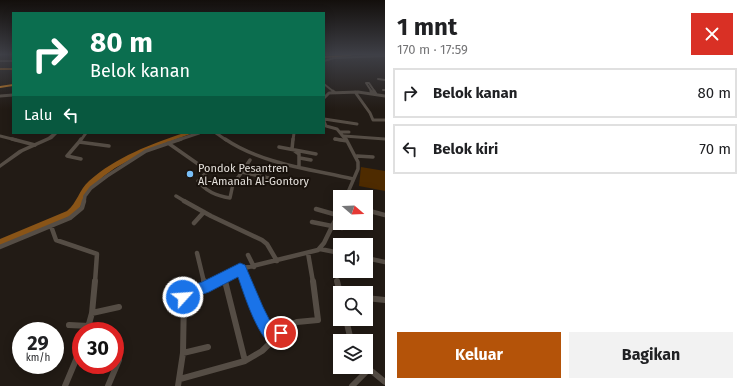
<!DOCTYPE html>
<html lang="id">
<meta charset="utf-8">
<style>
body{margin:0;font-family:"Fira Sans",sans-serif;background:#f2f2f2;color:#202124;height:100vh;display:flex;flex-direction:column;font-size:15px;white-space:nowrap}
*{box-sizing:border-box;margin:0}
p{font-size:13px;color:#757577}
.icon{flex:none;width:22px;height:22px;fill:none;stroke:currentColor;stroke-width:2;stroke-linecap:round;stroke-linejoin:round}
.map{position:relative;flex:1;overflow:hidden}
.sheet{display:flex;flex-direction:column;background:#fff;width:360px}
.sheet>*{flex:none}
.guide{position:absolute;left:12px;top:12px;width:313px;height:122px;border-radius:0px;box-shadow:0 2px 10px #0003;background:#0b6e4f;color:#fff;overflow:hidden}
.needle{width:26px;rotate:109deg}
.fabs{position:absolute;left:333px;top:190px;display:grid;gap:8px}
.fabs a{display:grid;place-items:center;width:40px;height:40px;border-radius:0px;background:#fff;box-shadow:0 2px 10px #0003;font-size:20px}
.speed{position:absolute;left:12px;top:322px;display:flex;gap:8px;font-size:20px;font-weight:700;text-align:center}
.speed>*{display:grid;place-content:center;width:52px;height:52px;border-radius:50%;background:#fff;box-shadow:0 2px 10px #0003;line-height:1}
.speed small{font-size:10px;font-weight:400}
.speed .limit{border:6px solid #d22;background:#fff;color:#111}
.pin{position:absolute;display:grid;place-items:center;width:34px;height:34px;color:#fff;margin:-17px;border:2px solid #fff;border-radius:50%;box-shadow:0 1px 4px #0007}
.me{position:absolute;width:44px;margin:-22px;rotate:64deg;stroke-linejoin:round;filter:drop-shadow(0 0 3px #0008)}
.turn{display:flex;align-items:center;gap:14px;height:84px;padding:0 12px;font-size:18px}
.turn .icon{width:52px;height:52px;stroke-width:2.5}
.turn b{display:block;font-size:28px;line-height:34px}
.then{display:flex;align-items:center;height:38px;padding:0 12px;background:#0003;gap:8px;font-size:15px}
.round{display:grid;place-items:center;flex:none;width:42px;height:42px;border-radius:0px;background:#f2f2f2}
.overview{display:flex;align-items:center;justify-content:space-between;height:68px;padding:0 12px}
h1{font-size:24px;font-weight:700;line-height:30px}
.action{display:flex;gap:8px;margin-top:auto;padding:8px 12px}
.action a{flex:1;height:46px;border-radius:0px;background:#b45309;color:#fff;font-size:16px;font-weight:700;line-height:46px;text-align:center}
.action a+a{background:#f2f2f2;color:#202124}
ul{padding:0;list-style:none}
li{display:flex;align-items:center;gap:12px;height:50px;margin:0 8px 6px;padding:0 4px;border:2px solid #e0e0e0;border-radius:0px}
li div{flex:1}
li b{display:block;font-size:15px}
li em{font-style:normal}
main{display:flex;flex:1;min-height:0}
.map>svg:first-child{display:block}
.green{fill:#4e2b00}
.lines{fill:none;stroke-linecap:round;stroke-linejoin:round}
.river{fill:#895417;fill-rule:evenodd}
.minor-far4{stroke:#554d45;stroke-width:2}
.minor-far3{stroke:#554d45;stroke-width:3}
.minor-far2{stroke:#554d45;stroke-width:3.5}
.minor-far1{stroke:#554d45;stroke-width:4.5}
.minor{stroke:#554d45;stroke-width:6}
.tertiary{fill:#554d45;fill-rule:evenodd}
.motorway{fill:#c07822;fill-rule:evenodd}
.route{fill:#1a73e8;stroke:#114b97}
.poi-dot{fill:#79bff8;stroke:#19120c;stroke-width:1.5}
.labels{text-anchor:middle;stroke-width:4;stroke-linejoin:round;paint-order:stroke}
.poi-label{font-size:11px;fill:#e4e0db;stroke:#19120c;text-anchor:start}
</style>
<main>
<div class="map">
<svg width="385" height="386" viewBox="0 0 385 386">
<rect width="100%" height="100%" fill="#221b15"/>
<path class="green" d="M 361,167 L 385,171 L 385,191 L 359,186 Z"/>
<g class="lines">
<path class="river" d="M 0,68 L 13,68 L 13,70 L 0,70 Z
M 184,133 L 193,133 L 152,148 L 115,168 L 104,176 L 90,189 L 79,209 L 73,215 L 0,247 L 0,239 L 67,211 C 77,203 79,190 89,181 C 116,157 151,144 184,133 Z"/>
<path class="minor-far4" d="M 0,61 L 13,61
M 324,61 L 334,58 L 385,56
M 378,79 L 385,80
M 324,84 L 334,92
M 383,90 L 385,90
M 347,92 L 360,92
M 372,92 L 366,83 L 369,83 L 375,92"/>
<path class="minor-far3" d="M 333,91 L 335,93
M 371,91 L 373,94
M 374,91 L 376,94
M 355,92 L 370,113 L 373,120 L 385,120
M 0,96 L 13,95
M 324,98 L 329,93 L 358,92 L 385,96
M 324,119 L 357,124
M 324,121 L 326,126 L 337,129 L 346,140
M 340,132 L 349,132
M 216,133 L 226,140
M 0,136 L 16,140
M 344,136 L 385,139
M 335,139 L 341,140
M 81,140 L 86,133
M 178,140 L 199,133
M 293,140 L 294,133"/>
<path class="minor-far2" d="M 12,139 L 35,145
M 81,139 L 79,142 L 109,146
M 225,139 C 262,164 310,169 353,179
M 293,139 L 292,149 L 299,154 L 299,167
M 335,139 L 347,141
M 346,139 L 358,162 L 358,169 L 346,197
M 79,142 L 67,156 L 81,159
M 168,143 L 208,171 L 198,181 C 206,192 217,196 230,198 L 233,184 L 242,172 L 273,179
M 279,147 L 316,154
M 357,156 L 373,157
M 300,158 L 311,160
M 242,172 L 250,160
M 176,196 L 186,202
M 84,202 L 85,196 L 91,188 L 107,176 L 146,151 L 181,139"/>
<path class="minor-far1" d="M 184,201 L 211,216 L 262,240 L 267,244 L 277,261
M 316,209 L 337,215
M 366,210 L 385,215
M 312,222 L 342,228
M 194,223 L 204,212
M 51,226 L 56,240 L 97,254 L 95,282
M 0,247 L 70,218 L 82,208 L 84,201
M 320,249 L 340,253
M 197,253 L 204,282
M 308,253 L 313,282
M 248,255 L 254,267
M 366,258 L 385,262
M 240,269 L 246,282
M 224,278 L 225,282
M 214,282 L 240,269 L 318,250 L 324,243 L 340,210"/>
<path class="minor" d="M 204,281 L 205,287
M 225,281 L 245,361
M 245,281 L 258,312 L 275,340
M 337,281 L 340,293
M 366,298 L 385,300
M 92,313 L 119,307
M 346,319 L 351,341
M 69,325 L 89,326
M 87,331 L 92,313 L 95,281
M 183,353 L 208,347
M 180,379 L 245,361 L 262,351 L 288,326 L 297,322 L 318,320 L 313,281
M 65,386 L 81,348
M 108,386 L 119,360
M 178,386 L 183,353 L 184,295 L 216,281
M 352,386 L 369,369 L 385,382"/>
<path class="tertiary" d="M 53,133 L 58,133 L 52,139 L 23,152 L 0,168 L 0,164 L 19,150 L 48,137 Z"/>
<path class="motorway" d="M 352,55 L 350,56 L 324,58 L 324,56 Z
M 13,84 L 13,86 L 0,88 L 0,86 Z"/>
</g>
<linearGradient id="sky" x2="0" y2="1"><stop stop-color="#130f0c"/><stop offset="0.5" stop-color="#3e3f46"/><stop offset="1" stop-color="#3e3f46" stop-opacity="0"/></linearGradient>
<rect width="385" height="109" fill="url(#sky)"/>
<path class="route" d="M 240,263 L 245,265 L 263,307 L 273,327 L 275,329 L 281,326 L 286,328 L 288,333 L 280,345 L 275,347 C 258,340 244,294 238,277 L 209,292 L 189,299 L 188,302 L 183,304 L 179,302 L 177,297 L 180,290 L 202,282 Z"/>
<circle class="poi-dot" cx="190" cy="174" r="4"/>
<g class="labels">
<g class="poi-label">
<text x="198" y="172">Pondok Pesantren<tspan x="198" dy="13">Al-Amanah Al-Gontory</tspan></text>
</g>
</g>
</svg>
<div class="fabs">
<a><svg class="needle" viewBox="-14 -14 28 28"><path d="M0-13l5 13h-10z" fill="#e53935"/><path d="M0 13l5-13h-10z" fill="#757577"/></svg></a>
<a><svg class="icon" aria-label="sound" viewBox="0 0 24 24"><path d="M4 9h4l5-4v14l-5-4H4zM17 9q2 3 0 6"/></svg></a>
<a><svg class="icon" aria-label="search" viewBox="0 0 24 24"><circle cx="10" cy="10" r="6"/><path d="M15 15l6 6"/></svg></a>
<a><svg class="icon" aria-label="layers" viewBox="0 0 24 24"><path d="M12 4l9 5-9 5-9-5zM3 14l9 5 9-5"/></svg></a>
</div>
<div class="speed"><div>29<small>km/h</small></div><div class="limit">30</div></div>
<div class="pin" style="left:281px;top:333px;background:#d93025"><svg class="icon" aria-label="arrive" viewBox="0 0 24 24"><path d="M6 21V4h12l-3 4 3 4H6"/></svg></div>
<svg class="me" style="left:183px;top:297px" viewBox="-20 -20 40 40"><circle r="17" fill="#1a73e8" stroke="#fff" stroke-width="3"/><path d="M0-11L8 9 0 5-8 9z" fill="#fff"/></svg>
<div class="guide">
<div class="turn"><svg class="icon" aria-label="right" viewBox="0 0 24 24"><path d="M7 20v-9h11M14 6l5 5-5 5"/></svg><div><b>80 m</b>Belok kanan</div></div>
<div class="then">Lalu<svg class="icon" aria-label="left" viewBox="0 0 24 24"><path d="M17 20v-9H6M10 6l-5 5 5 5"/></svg></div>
</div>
</div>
<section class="sheet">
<div class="overview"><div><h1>1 mnt</h1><p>170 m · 17:59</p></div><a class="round" style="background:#d93025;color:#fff"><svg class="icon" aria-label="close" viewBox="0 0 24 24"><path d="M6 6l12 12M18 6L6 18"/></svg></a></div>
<ul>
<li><svg class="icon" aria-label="right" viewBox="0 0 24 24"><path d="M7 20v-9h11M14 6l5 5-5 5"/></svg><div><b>Belok kanan</b></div><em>80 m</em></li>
<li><svg class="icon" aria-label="left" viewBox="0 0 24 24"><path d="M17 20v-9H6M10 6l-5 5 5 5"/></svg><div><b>Belok kiri</b></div><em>70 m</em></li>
</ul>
<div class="action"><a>Keluar</a><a>Bagikan</a></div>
</section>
</main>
